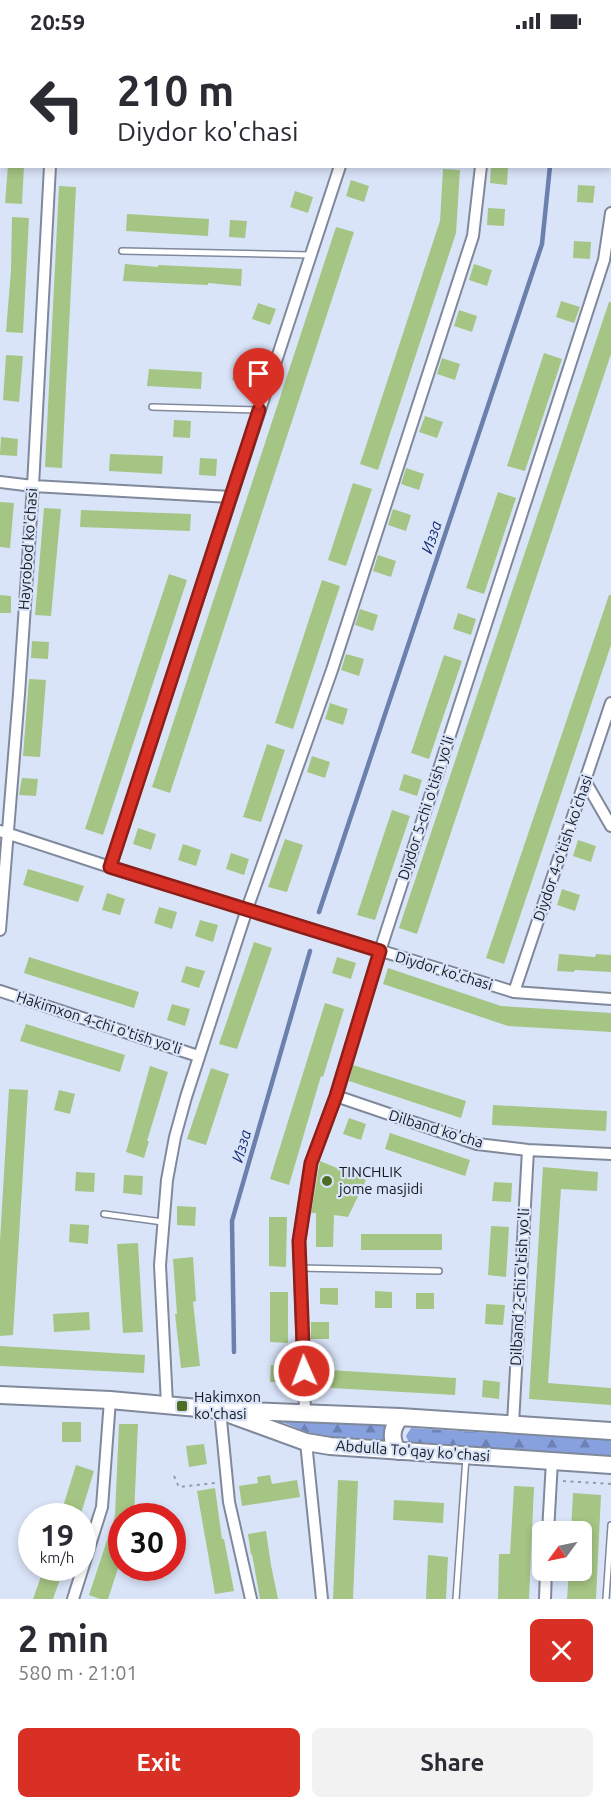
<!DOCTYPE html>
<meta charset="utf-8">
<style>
body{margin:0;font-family:Ubuntu,sans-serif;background:#f2f2f3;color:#2b2b33;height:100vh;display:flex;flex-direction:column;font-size:22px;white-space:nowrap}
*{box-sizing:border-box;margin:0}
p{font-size:20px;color:#7c7c81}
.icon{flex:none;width:33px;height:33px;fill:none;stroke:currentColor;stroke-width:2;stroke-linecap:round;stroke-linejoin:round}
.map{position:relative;height:1557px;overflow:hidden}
.side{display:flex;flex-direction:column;background:#fff;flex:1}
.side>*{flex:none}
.top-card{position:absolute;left:0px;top:0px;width:612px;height:126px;box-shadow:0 3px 9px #0003;background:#fff;color:#2b2b33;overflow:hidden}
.needle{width:39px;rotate:237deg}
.controls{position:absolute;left:532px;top:1479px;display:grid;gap:12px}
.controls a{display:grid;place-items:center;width:60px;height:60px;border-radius:9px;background:#fff;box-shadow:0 3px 9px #0003;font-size:30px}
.speed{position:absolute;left:18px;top:1461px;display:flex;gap:12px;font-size:30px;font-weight:700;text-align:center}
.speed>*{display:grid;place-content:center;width:78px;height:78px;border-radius:50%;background:#fff;box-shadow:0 3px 9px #0003;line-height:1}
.speed small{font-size:15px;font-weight:400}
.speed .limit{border:9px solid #d22;background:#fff;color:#111}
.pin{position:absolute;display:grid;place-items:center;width:51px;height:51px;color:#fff;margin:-62px -26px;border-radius:50% 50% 50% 0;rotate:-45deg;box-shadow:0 0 6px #0007}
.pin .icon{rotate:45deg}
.me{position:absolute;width:66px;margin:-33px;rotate:358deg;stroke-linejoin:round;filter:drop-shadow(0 0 4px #0008)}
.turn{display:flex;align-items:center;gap:21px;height:126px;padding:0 18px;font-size:27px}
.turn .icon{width:78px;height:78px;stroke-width:2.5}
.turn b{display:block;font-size:42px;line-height:51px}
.round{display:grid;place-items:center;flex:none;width:63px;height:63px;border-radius:9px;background:#f2f2f3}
.headline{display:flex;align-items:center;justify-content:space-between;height:102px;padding:0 18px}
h1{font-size:36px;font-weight:700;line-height:45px}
.primary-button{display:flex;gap:12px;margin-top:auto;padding:12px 18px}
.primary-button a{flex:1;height:69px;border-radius:9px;background:#d93025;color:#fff;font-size:24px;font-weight:700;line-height:69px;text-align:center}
.primary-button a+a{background:#f2f2f3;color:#2b2b33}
.status{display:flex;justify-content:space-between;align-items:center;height:42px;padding:0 30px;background:#fff;direction:ltr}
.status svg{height:16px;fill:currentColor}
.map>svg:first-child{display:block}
.forest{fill:url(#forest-firs)}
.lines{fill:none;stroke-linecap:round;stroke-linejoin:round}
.stream{stroke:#6b80ad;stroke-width:4.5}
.building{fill:#a5c584}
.lane-casing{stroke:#80899c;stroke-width:8}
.street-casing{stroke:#80899c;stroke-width:14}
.secondary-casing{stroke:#80899c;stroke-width:20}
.path{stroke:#939bab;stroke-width:2;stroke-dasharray:3 4.5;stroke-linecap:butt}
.lane{stroke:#fff;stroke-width:5}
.street{stroke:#fff;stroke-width:10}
.secondary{stroke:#fff;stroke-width:16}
.route-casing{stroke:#8d1f18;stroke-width:15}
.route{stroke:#d93025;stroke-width:10}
.poi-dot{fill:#4f6e25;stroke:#dae4f9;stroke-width:2}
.labels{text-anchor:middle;stroke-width:4.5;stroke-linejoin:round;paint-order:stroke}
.street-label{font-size:15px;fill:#161a21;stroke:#dae4f9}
.poi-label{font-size:15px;fill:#161a21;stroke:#dae4f9;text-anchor:start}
.water-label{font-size:16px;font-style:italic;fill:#182f75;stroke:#dae4f9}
</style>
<div class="status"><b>20:59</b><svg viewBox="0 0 49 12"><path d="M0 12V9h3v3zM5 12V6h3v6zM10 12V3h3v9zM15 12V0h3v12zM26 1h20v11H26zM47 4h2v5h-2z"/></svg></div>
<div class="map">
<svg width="611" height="1557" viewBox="0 0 611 1557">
<defs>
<pattern id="forest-firs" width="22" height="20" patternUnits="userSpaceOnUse" patternTransform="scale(1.5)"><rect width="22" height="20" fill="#86a1de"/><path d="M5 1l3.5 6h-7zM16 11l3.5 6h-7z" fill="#6d82b4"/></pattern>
</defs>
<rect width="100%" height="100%" fill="#dae4f9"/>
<path class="forest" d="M 277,1378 L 388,1384 L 387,1401 L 333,1397 L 307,1390 Z
M 411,1386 L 611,1398 L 611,1415 L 410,1403 L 406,1394 Z"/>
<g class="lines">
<path class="stream" d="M 543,0 L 544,2
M 319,870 L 542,202 L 550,124
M 234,1310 L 232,1179 L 310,909"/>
</g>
<path class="building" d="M 8,124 L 24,124 L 22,162 L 5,161 Z
M 491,124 L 508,125 L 507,143 L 490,141 Z
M 443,127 L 460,128 L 456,191 L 378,428 L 360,422 L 440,179 Z
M 351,138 L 369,144 L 364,160 L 346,154 Z
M 578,143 L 595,144 L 593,161 L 577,160 Z
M 59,144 L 76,145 L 62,426 L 45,425 Z
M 295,149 L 313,155 L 308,171 L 290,165 Z
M 488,166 L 505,167 L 504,184 L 487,183 Z
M 127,172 L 209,177 L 208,194 L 126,189 Z
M 12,175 L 29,176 L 23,291 L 6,290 L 11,228 Z
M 230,178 L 247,179 L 245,196 L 229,195 Z
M 336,185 L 354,190 L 170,751 L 152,745 Z
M 574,199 L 591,200 L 590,217 L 573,216 Z
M 125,222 L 158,225 L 158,223 L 242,227 L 241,244 L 208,241 L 208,243 L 123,239 Z
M 474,222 L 492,228 L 487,244 L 469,238 Z
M 561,259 L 580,265 L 574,281 L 556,275 Z
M 609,260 L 611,260 L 611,312 L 417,892 L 399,886 Z
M 258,261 L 276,267 L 270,283 L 252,277 Z
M 459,268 L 477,274 L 472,290 L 454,284 Z
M 544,311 L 562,317 L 525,429 L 507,424 Z
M 6,313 L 23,314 L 19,360 L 3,358 Z
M 442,316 L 460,322 L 455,338 L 437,332 Z
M 237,322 L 255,328 L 250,344 L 232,338 Z
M 149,327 L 202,330 L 201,347 L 147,344 Z
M 425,374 L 443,380 L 437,396 L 419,390 Z
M 174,378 L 191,379 L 190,396 L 173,395 Z
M 1,395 L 18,397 L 17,414 L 0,413 Z
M 110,412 L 163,414 L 162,432 L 109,429 Z
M 200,416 L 217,417 L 216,434 L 199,433 Z
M 406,426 L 424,432 L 419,448 L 401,442 Z
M 353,441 L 372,447 L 346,524 L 328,518 Z
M 498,450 L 516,456 L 484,552 L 466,546 Z
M 0,460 L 14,461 L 10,506 L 0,505 Z
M 44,466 L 61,467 L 51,574 L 35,573 Z
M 393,467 L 411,473 L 406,489 L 388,483 Z
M 81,468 L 191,472 L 190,489 L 80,485 Z
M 378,513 L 396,519 L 391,535 L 373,529 Z
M 169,532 L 187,538 L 103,793 L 85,787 Z
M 322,538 L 340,544 L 293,687 L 275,681 Z
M 0,553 L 11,554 L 11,571 L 0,571 Z
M 609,553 L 611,553 L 611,603 L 504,922 L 486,916 Z
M 360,567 L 378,573 L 373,589 L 355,583 Z
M 458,571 L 476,577 L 471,593 L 453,587 Z
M 32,599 L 49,600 L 48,617 L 31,616 Z
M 346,612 L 364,617 L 359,634 L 341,628 Z
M 444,613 L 462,619 L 429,717 L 411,711 Z
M 29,637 L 46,638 L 40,715 L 23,714 Z
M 330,661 L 348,667 L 343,683 L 325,677 Z
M 267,702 L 285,708 L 261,780 L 243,775 Z
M 312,714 L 330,720 L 325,736 L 307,730 Z
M 404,732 L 422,738 L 417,754 L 399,748 Z
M 22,736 L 38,737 L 36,754 L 19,753 Z
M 392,768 L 410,774 L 375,878 L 357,873 Z
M 138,786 L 156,792 L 151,808 L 133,802 Z
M 285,797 L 303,803 L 287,850 L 268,845 Z
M 578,798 L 596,804 L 591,820 L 573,814 Z
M 183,802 L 201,808 L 196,824 L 178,818 Z
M 231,811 L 249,817 L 244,833 L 226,827 Z
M 28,827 L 84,844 L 78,860 L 23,843 Z
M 562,847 L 580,853 L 575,869 L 557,863 Z
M 107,851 L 125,857 L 120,873 L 102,868 Z
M 159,865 L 177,870 L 172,887 L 154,881 Z
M 200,878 L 218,883 L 213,900 L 195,894 Z
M 254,900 L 272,906 L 237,1007 L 219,1002 Z
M 559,912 L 595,915 L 596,912 L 611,913 L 611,930 L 575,928 L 574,930 L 557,929 Z
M 29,915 L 139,950 L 134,966 L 24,931 Z
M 337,915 L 356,921 L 351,937 L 332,931 Z
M 186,924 L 205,929 L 199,946 L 181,940 Z
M 388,926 L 501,964 L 611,971 L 611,990 L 508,984 L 383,942 Z
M 325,961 L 344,967 L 323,1035 L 321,1034 L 289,1143 L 270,1137 Z
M 172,962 L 190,967 L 185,984 L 167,978 Z
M 26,982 L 125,1013 L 120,1030 L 20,999 Z
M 353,1023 L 466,1059 L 461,1076 L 349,1039 Z
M 150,1024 L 168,1030 L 147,1099 L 149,1099 L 144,1116 L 126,1110 Z
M 211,1026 L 229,1032 L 206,1103 L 187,1097 Z
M 9,1047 L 28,1048 L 13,1293 L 0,1294 L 0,1199 Z
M 59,1048 L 75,1052 L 70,1072 L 54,1068 Z
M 493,1063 L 607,1069 L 606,1089 L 492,1083 Z
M 349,1076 L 366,1082 L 361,1098 L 343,1092 Z
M 390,1091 L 470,1118 L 465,1134 L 385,1107 Z
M 320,1119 L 366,1138 L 348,1175 L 334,1173 L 333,1205 L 316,1205 L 316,1171 L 311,1171 Z
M 543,1125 L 598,1130 L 597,1149 L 561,1147 L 548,1341 L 611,1346 L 611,1363 L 529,1357 Z
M 76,1130 L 95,1131 L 94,1150 L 75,1149 Z
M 124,1133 L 143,1134 L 142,1153 L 123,1151 Z
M 494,1140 L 512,1141 L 511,1160 L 492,1159 Z
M 177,1164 L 196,1165 L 195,1184 L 177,1183 Z
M 269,1175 L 287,1175 L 286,1225 L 269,1224 Z
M 70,1182 L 89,1183 L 88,1202 L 69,1200 Z
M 491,1184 L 509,1185 L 506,1235 L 488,1233 Z
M 361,1192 L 442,1192 L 442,1208 L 361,1208 Z
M 138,1201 L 143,1290 L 123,1291 L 117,1202 Z
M 193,1215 L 196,1259 L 193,1260 L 200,1324 L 181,1326 L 175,1272 L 177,1272 L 173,1217 Z
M 320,1246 L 338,1246 L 338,1263 L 320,1262 Z
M 375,1249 L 392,1250 L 392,1266 L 375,1266 Z
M 270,1250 L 288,1250 L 288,1301 L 270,1300 Z
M 416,1251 L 434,1251 L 434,1267 L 416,1267 Z
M 486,1262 L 505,1263 L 503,1283 L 485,1282 Z
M 89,1270 L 90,1288 L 54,1290 L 53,1272 Z
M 311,1280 L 329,1280 L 329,1297 L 311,1297 Z
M 0,1304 L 145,1313 L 144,1331 L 0,1324 Z
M 271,1323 L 289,1324 L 288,1340 L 270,1340 Z
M 315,1327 L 456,1336 L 455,1353 L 314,1345 Z
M 483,1338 L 500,1340 L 499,1357 L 482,1355 Z
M 62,1380 L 81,1380 L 81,1400 L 62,1400 Z
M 119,1382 L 138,1382 L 134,1474 L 122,1474 L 122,1514 L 108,1557 L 100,1557 L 89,1553 L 115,1474 Z
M 204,1402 L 207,1422 L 189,1425 L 186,1404 Z
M 76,1423 L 94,1429 L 84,1462 L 80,1474 L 60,1474 Z
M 270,1433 L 272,1442 L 297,1438 L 300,1455 L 242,1464 L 239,1444 L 258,1441 L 257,1435 Z
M 338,1438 L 358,1439 L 353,1557 L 333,1557 Z
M 514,1444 L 534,1445 L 529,1557 L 498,1557 L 499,1512 L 510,1512 Z
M 215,1446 L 222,1497 L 224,1497 L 234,1549 L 215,1552 L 197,1449 Z
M 573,1451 L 601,1453 L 596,1557 L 567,1557 L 569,1528 L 582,1528 L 582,1490 L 571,1490 Z
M 394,1458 L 444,1461 L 443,1481 L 393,1478 Z
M 266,1489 L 271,1523 L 278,1557 L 260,1557 L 252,1512 L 251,1513 L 248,1492 Z
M 428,1513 L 448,1515 L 446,1557 L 426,1557 Z
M 44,1526 L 64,1526 L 53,1557 L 33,1557 Z"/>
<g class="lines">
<defs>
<path id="lane" d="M 122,209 L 310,213
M 152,365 L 259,368
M 104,1172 L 163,1180
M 300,1226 L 439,1229
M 456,1557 L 466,1415
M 606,1557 L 611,1483"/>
<path id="street" d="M 463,0 L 464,2
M 0,1 L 10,2
M 56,2 L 56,0
M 610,79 L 611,79
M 0,440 L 33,444 L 231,455
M 585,739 L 611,784
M 0,789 L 110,825 L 514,950 L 611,957
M 110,825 L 340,124
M 0,888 L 19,652 L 33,444 L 50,124
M 0,949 L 198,1014
M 514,950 L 611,661
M 336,1054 L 477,1102 L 528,1108 L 611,1112
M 167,1362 L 160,1223 L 167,1138 L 175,1095 L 186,1055 L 247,867 L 332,628 L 473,194 L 481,124
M 220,1368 L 229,1460 L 251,1557
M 305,1370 L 299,1199 L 311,1121 L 336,1054 L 380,909 L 604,218 L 611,171
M 513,1382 L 528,1108
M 306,1400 L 322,1557
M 548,1490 L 552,1419
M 73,1557 L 102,1465 L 110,1358
M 545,1557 L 546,1528"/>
<path id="secondary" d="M 0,1353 L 110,1358 L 220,1368 L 400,1375 L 611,1389
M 232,1373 L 306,1400 L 330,1404 L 611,1423
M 398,1409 C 390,1397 391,1387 400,1375"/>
</defs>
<use href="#lane" class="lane-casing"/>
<use href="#street" class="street-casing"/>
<use href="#secondary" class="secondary-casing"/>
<path class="path" d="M 174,1434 L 179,1445 L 215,1441
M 563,1439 L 611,1442"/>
<use href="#lane" class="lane"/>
<use href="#street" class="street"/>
<use href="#secondary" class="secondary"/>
</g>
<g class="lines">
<defs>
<path id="route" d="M 259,368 L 110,825 L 380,909 L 336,1054 L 311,1121 L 299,1199 L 304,1329"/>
</defs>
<use href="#route" class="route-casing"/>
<use href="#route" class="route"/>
</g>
<g class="poi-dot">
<circle cx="327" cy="1139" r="6"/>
<rect x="176" y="1358" width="12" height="12" rx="3"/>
</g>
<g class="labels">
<g class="street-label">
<text transform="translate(28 507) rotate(-86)" y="5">Hayrobod ko'chasi</text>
<text transform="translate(426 766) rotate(-72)" y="5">Diydor 5-chi o'tish yo'li</text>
<text transform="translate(563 806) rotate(-71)" y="5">Diydor 4-o'tish ko'chasi</text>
<text transform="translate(444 929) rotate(17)" y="5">Diydor ko'chasi</text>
<text transform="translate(99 981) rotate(18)" y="5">Hakimxon 4-chi o'tish yo'li</text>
<text transform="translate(436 1087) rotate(17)" y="5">Dilband ko'cha</text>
<text transform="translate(520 1245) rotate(-87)" y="5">Dilband 2-chi o'tish yo'li</text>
<text transform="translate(413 1409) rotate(4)" y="5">Abdulla To'qay ko'chasi</text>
</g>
<g class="poi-label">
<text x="339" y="1135">TINCHLIK<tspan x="339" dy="17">jome masjidi</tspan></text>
<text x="194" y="1360">Hakimxon<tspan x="194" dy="17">ko'chasi</tspan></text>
</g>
<g class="water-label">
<text transform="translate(431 495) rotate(-72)" y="6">Изза</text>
<text transform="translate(241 1104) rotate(-74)" y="6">Изза</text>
</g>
</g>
</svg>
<div class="controls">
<a><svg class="needle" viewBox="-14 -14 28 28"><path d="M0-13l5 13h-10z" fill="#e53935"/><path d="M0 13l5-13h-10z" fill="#7c7c81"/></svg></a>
</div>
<div class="speed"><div>19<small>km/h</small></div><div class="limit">30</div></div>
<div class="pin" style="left:259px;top:368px;background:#d93025"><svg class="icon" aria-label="arrive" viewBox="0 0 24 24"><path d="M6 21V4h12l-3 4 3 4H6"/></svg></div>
<svg class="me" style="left:304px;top:1329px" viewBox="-20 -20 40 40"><circle r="17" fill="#d93025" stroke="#fff" stroke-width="3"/><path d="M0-11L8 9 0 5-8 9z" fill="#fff"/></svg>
<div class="top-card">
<div class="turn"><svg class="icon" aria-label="left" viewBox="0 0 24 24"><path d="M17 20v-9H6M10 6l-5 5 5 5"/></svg><div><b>210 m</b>Diydor ko'chasi</div></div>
</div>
</div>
<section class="side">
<div class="headline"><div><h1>2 min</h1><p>580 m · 21:01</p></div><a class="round" style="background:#d93025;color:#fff"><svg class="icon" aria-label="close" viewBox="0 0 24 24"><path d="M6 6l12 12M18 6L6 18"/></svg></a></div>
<div class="primary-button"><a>Exit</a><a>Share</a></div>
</section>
